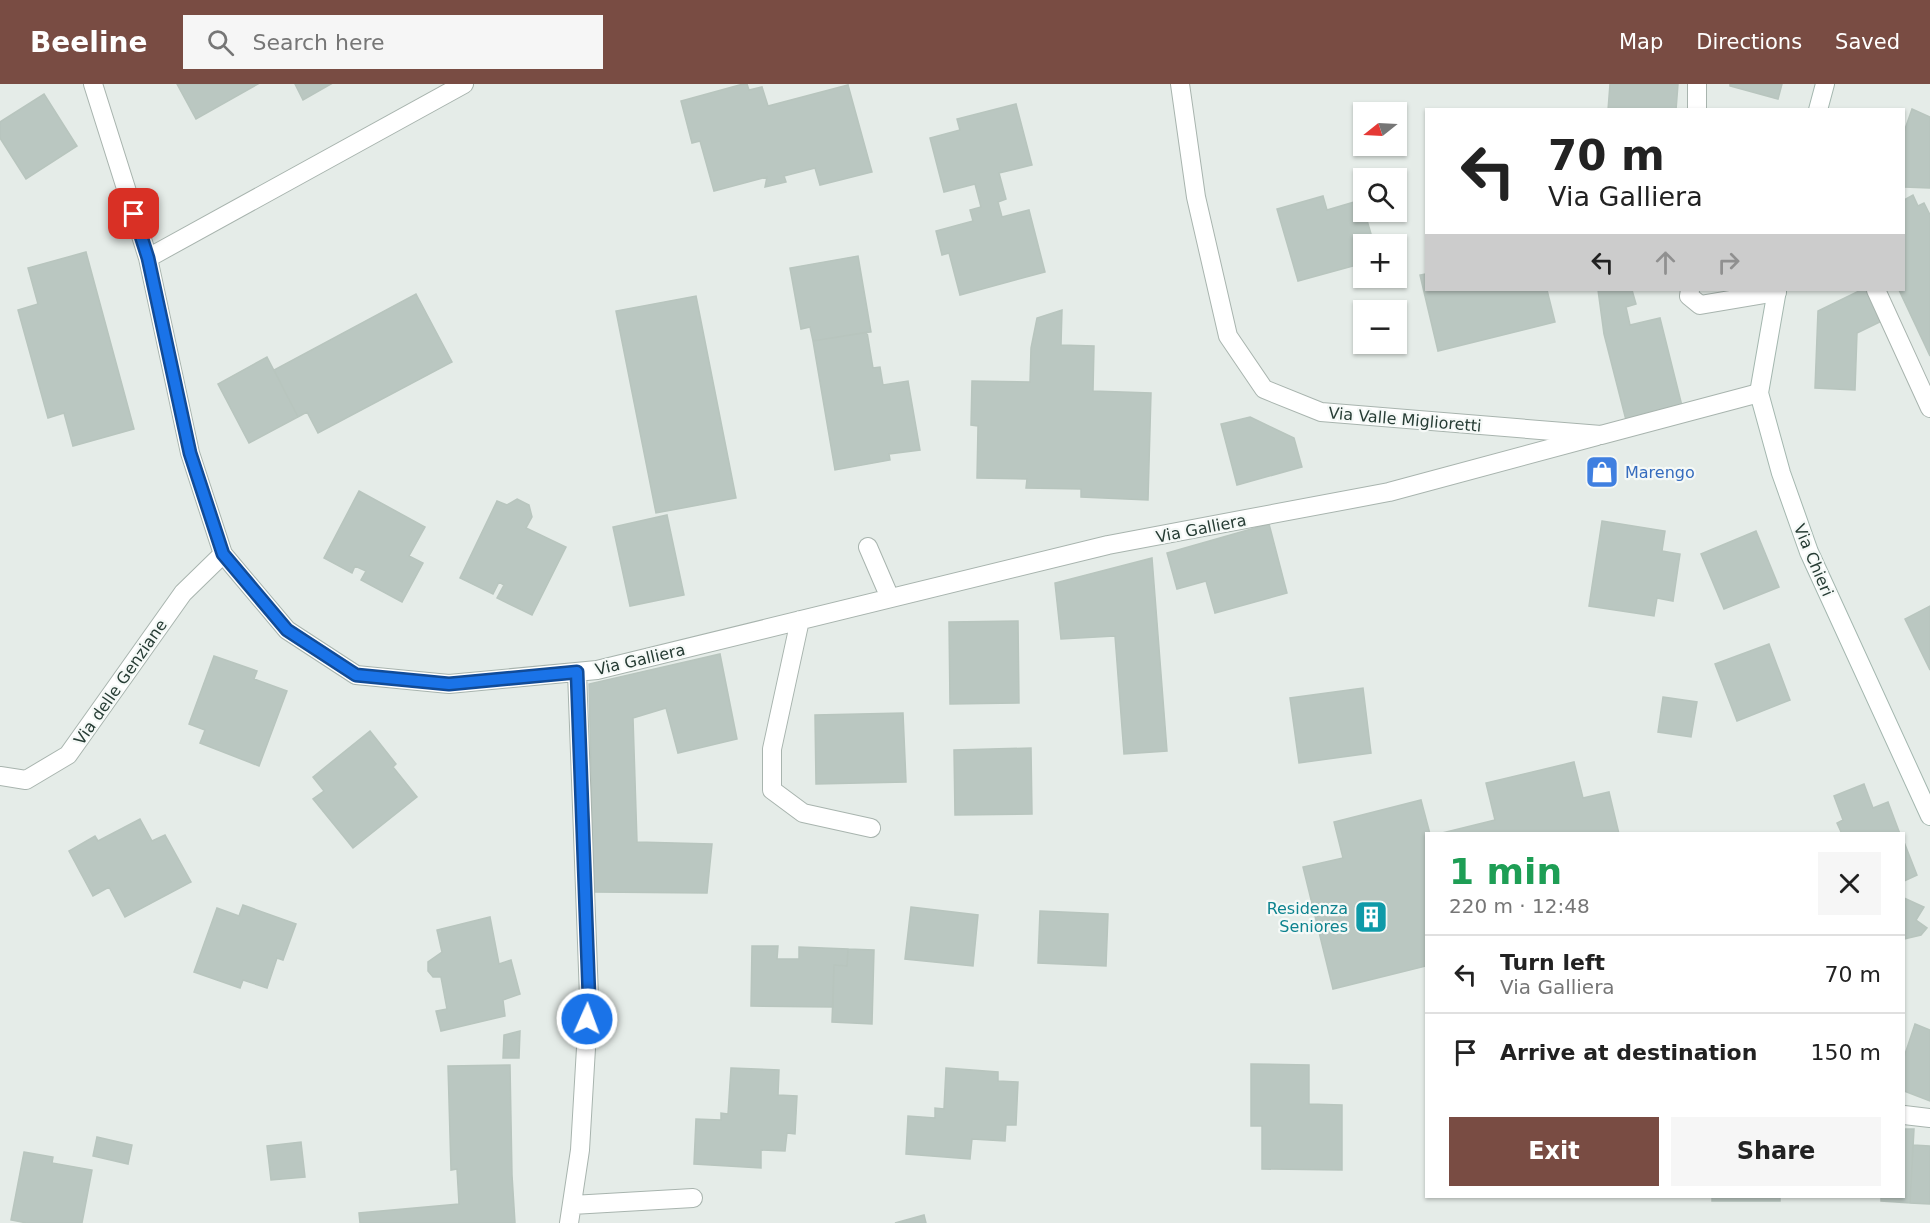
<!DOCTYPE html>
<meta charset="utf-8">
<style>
body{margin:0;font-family:"DejaVu Sans",sans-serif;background:#f6f6f6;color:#222;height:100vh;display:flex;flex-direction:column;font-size:22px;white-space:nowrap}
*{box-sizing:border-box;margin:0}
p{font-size:20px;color:#767676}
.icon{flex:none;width:33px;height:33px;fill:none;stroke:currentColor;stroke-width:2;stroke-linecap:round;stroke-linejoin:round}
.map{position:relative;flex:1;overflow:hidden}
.details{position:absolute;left:1425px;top:748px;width:480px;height:366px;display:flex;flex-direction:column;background:#fff;border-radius:0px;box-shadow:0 2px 4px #0004}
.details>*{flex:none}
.hud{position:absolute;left:1425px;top:24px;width:480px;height:183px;border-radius:0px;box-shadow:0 2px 4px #0004;background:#fff;color:#222;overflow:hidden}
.needle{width:39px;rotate:252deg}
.fabs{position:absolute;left:1353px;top:18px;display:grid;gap:12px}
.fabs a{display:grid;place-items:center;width:54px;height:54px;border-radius:0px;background:#fff;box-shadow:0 2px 4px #0004;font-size:30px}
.pin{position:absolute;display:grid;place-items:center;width:51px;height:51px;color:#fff;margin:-26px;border-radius:12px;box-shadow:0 3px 9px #0006}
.me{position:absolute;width:66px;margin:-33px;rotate:2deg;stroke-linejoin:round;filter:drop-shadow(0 0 4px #0008)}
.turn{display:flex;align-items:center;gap:21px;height:126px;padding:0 24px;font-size:27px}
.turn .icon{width:78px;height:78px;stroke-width:2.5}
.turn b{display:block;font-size:42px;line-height:51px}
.lanes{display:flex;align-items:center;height:57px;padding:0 24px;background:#0003;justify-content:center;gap:30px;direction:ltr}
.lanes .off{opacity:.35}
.round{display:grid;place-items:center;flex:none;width:63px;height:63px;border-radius:0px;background:#f6f6f6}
.summary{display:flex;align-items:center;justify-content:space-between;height:102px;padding:0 24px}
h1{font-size:36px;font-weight:800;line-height:45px;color:#1e9e55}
.cta{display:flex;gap:12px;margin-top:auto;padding:12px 24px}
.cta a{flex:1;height:69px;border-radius:0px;background:#794c43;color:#fff;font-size:24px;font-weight:800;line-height:69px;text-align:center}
.cta a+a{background:#f6f6f6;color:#222}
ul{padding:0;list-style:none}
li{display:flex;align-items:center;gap:18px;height:78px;padding:0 24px;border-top:2px solid #e0e0e0}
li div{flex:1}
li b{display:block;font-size:22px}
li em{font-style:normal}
header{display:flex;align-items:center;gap:36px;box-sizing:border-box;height:84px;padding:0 30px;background:#794c43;color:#fff}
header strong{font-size:28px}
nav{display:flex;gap:33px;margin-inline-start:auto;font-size:21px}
.search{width:420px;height:54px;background:#f6f6f6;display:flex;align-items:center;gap:15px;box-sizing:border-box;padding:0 21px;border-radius:0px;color:#767676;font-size:22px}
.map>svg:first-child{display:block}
.building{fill:#bac7c1;stroke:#b8c5be;stroke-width:1.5}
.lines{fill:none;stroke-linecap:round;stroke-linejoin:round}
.minor-casing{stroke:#a8b4ae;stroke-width:20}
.tertiary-casing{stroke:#a8b4ae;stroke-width:20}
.secondary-casing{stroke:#a4b7af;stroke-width:20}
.minor{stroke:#fff;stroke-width:18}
.tertiary{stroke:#fff;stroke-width:18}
.secondary{stroke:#fff;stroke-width:18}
.route-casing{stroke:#114b97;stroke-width:15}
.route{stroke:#1a73e8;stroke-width:10}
.labels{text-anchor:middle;stroke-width:4.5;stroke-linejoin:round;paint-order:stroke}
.street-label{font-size:16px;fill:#263c34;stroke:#f5f9f7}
.shop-label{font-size:16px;fill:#366cbe;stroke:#f5f9f7;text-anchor:start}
.culture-label{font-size:16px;fill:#0d838f;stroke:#f5f9f7;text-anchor:end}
</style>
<header>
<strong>Beeline</strong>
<div class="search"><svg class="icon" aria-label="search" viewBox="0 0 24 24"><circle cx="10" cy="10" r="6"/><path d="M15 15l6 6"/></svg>Search here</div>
<nav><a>Map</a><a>Directions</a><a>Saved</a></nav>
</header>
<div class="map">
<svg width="1930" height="1139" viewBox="0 0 1930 1139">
<rect width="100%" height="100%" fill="#e5ece8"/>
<path class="building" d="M 177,0 L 258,0 L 196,35 Z
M 295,0 L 331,0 L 303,16 Z
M 743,0 L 747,0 L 749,6 L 762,3 L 768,22 L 848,1 L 872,88 L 820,101 L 815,84 L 784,92 L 786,98 L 765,103 L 767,93 L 714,107 L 700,57 L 692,59 L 681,17 Z
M 1610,0 L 1678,0 L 1676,26 L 1608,26 Z
M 1730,0 L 1782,0 L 1778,15 L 1730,2 Z
M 44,10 L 77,62 L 26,95 L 0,54 L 0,38 Z
M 1016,20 L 1032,81 L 999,89 L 1006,115 L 998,118 L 1002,133 L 1029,126 L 1045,188 L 960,211 L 949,169 L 942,171 L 936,147 L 973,137 L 970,126 L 981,123 L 975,100 L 944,108 L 930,54 L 960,46 L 957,35 Z
M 1912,25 L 1930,33 L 1930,104 L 1904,103 L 1904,48 Z
M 1913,111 L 1918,122 L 1924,119 L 1930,131 L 1930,272 L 1899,206 L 1904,206 L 1904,116 Z
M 1323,112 L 1327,126 L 1361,116 L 1374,160 L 1364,160 L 1364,179 L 1298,197 L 1277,125 Z
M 86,168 L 134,345 L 73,362 L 64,329 L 48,334 L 18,226 L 38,220 L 28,184 Z
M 858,172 L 871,248 L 813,257 L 810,243 L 801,245 L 790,184 Z
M 1426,190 L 1426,206 L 1547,206 L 1555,238 L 1438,267 L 1420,191 Z
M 1598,206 L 1632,206 L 1636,220 L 1626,223 L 1630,241 L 1660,234 L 1682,322 L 1626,336 L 1604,250 Z
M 1861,206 L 1866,206 L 1882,237 L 1857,249 L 1855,306 L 1815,304 L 1818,227 Z
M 416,210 L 452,278 L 318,349 L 307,328 L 298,333 L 274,286 Z
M 696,212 L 736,414 L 656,429 L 616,227 Z
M 1062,226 L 1061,261 L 1094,262 L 1093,307 L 1151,309 L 1148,416 L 1081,413 L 1081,405 L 1026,404 L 1027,395 L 977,394 L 978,342 L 971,341 L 972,297 L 1030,298 L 1031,264 L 1037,234 Z
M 867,248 L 873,284 L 880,283 L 883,301 L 908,297 L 920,366 L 889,370 L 890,376 L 835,386 L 813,257 Z
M 267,273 L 298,333 L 249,359 L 218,300 Z
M 1250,333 L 1294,354 L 1302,383 L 1237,401 L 1221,340 Z
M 359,407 L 425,443 L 409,472 L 423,479 L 402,518 L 361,496 L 366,487 L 355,482 L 352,489 L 324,474 Z
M 517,415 L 529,421 L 532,433 L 526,444 L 566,463 L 532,531 L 497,514 L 504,501 L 499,498 L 493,510 L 460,494 L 497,417 L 507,421 Z
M 667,431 L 684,511 L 630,522 L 613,443 Z
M 1602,437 L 1665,447 L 1662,467 L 1680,470 L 1673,517 L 1657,514 L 1654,532 L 1589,522 Z
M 1269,440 L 1287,509 L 1215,529 L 1206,497 L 1177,505 L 1167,469 Z
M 1756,447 L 1779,503 L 1724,525 L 1701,470 Z
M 1152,474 L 1167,667 L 1124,670 L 1115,552 L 1061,555 L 1055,499 Z
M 1930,522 L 1930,586 L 1905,535 Z
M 1018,537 L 1019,619 L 950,620 L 949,538 Z
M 1769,560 L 1790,616 L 1737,637 L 1715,580 Z
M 720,570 L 737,655 L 678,669 L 666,624 L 633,634 L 637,758 L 712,760 L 707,809 L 594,808 L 589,600 Z
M 214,572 L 257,587 L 254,595 L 287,607 L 259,682 L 200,659 L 205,646 L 189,640 Z
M 1363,604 L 1371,669 L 1299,679 L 1290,614 Z
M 1663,613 L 1697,618 L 1691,653 L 1658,648 Z
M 903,629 L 906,698 L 816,700 L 815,631 Z
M 370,647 L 396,680 L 393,683 L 417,713 L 353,764 L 313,715 L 324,707 L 313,693 Z
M 1031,664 L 1032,730 L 955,731 L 954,666 Z
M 1574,678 L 1583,714 L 1609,708 L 1619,750 L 1438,750 L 1495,736 L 1486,699 Z
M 1864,700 L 1873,724 L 1888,718 L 1900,750 L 1842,750 L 1837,739 L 1843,736 L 1834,712 Z
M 1421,716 L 1430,750 L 1426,750 L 1426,882 L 1333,905 L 1303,783 L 1343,774 L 1334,738 Z
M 140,735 L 152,757 L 165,751 L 191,798 L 125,833 L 109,803 L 93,812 L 69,767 L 95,752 L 98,757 Z
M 1904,758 L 1917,791 L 1904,797 Z
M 1904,814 L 1924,823 L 1916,836 L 1927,844 L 1921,851 L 1904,855 Z
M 243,821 L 296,840 L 283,876 L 277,874 L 267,904 L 243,896 L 240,904 L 194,888 L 217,824 L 239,832 Z
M 911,823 L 978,831 L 973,882 L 905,875 Z
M 1040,827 L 1108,830 L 1106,882 L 1038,879 Z
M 490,833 L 499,880 L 511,876 L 520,910 L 503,916 L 505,932 L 441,947 L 436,927 L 447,925 L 441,893 L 433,893 L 428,887 L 428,878 L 442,868 L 437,846 Z
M 752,862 L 778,862 L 777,875 L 799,875 L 799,863 L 848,865 L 847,882 L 834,881 L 833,923 L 751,922 Z
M 848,865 L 874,866 L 872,940 L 832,938 L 834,881 L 847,882 Z
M 1915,940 L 1930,946 L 1930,1017 L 1904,1007 L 1904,973 Z
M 520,947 L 519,974 L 503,974 L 504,951 Z
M 1251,980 L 1309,981 L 1309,1020 L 1342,1021 L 1342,1086 L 1262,1085 L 1262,1042 L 1251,1042 Z
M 510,981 L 512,1091 L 515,1139 L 360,1139 L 359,1129 L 459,1120 L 457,1085 L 451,1086 L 448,982 Z
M 731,984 L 779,986 L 778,1011 L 797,1012 L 795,1050 L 787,1049 L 785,1067 L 761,1066 L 761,1084 L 694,1080 L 696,1035 L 721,1036 L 721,1029 L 728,1030 Z
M 946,984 L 998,988 L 998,997 L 1018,998 L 1016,1041 L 1006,1041 L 1005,1057 L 972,1055 L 970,1075 L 906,1070 L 908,1032 L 935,1034 L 935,1024 L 944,1025 Z
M 1904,1045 L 1914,1045 L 1910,1119 L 1881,1117 L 1881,1113 L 1904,1113 Z
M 97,1053 L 132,1061 L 128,1080 L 93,1072 Z
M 301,1058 L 305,1093 L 271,1096 L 267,1062 Z
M 1913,1061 L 1930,1062 L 1930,1120 L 1910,1119 Z
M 24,1068 L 53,1073 L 52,1079 L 92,1086 L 82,1139 L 27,1139 L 11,1136 Z
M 1712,1113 L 1780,1113 L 1780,1117 L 1712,1117 Z
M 924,1131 L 926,1139 L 895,1139 Z"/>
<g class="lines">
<defs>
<path id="minor" d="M 93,0 L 148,174 L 190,369 L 223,470 L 287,546 L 356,591 L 449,600 L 597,586 L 1108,461 L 1389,408 L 1597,352
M 1697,26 L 1697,0
M 148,174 L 464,0
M 1690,206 L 1689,212 L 1700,221 L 1777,208
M 1876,206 L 1930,324
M 868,463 L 890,514
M 800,536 L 772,665 L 772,706 L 803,729 L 871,744
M 0,692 L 26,696 L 68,671 L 183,509 L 223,470
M 1904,1031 L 1930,1034
M 572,1121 L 693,1114
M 569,1139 L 580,1066 L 589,913 L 577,588"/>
<path id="tertiary" d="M 1180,0 L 1196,113 L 1228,252 L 1264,305 L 1321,328 L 1601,351 L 1759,309"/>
<path id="secondary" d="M 1818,26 L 1825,0
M 1777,206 L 1759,309 L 1781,389 L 1809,468 L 1930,732"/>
</defs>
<use href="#minor" class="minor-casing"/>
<use href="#tertiary" class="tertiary-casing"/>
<use href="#secondary" class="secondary-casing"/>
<use href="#minor" class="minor"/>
<use href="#tertiary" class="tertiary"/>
<use href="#secondary" class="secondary"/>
</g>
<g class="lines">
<defs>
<path id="route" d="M 134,130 L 148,174 L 190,369 L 223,470 L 287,546 L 356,591 L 449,600 L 577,588 L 589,913 L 587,935"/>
</defs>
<use href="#route" class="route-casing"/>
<use href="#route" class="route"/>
</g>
<defs>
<symbol id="shop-square" viewBox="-11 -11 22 22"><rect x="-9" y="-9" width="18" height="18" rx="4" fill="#3f7fe0" stroke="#f5f9f7"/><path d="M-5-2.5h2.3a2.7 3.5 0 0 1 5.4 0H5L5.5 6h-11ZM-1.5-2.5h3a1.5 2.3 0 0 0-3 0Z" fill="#fff"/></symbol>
<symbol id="building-square" viewBox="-11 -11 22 22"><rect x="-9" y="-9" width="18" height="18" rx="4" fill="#0f9aa8" stroke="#f5f9f7"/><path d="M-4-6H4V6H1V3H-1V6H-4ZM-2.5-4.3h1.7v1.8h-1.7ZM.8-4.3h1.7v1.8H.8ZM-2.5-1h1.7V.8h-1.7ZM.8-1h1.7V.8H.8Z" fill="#fff"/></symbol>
</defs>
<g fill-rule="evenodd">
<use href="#shop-square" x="1583" y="369" width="38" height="38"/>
<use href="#building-square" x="1352" y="814" width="38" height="38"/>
</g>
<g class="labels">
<g class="street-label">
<text transform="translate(1405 335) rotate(5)" y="6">Via Valle Miglioretti</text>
<text transform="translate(1201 444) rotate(-11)" y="6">Via Galliera</text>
<text transform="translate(1814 476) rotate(67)" y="6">Via Chieri</text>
<text transform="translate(640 575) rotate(-13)" y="6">Via Galliera</text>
<text transform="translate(120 598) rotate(-55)" y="6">Via delle Genziane</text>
</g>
<g class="shop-label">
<text x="1625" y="394">Marengo</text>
</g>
<g class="culture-label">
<text x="1348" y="830">Residenza<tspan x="1348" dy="18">Seniores</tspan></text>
</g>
</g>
</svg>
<div class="fabs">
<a><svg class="needle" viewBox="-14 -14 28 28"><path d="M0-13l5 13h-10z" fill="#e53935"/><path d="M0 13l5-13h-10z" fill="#767676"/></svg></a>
<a><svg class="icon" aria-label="search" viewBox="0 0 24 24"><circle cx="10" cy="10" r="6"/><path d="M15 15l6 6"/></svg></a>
<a>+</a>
<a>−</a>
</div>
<div class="pin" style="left:134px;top:130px;background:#d93025"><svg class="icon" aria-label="arrive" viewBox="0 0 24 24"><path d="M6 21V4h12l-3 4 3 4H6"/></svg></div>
<svg class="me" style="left:587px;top:935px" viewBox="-20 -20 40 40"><circle r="17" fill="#1a73e8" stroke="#fff" stroke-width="3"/><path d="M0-11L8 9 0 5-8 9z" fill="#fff"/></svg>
<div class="hud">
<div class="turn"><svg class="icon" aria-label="left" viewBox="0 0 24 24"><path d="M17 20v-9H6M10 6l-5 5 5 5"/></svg><div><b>70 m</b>Via Galliera</div></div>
<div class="lanes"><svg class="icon" aria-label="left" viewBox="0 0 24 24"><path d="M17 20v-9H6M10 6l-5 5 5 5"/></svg><svg class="icon off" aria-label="ahead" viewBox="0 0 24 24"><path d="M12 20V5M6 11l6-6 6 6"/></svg><svg class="icon off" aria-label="right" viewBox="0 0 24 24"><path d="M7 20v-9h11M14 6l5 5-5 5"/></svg></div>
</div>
<section class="details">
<div class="summary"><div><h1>1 min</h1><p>220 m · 12:48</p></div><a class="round"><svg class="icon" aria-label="close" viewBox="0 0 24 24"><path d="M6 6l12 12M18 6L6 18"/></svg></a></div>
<ul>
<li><svg class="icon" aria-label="left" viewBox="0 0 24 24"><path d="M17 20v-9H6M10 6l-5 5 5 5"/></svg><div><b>Turn left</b><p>Via Galliera</p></div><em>70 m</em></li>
<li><svg class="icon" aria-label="arrive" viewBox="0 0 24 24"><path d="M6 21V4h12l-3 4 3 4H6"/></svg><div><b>Arrive at destination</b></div><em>150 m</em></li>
</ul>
<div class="cta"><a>Exit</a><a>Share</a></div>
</section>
</div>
